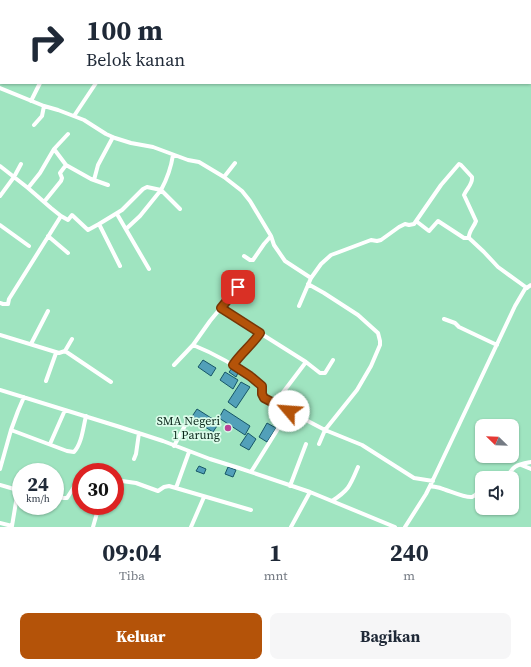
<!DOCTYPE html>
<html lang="id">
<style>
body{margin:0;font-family:"Source Serif 4",serif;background:#f6f6f7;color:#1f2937;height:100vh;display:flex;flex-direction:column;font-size:15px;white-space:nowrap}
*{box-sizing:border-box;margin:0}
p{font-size:13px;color:#747a83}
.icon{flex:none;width:22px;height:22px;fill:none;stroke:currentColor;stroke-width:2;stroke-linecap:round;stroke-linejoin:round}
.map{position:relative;height:527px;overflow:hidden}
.drawer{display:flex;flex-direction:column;background:#fff;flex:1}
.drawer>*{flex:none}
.top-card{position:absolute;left:0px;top:0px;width:531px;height:84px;box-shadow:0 1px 3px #0004;background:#fff;color:#1f2937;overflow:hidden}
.needle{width:26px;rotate:293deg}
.tools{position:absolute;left:475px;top:419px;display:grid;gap:8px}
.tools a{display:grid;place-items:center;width:44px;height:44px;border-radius:8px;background:#fff;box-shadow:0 1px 3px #0004;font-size:20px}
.speed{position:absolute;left:12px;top:463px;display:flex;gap:8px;font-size:20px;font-weight:700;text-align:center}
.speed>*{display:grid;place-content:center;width:52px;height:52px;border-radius:50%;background:#fff;box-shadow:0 1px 3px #0004;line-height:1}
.speed small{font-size:10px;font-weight:400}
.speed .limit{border:6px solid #d22;background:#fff;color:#111}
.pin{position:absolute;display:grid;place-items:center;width:34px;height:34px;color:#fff;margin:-17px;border-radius:8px;box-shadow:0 2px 6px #0006}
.me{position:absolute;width:44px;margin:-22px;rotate:297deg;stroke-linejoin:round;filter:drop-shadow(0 0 3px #0008)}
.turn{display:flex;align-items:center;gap:14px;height:84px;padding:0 20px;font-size:18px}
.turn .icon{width:52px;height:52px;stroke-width:2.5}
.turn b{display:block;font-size:28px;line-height:34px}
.eta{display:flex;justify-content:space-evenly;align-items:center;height:68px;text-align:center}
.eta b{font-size:24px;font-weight:700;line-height:28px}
.button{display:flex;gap:8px;margin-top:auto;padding:8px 20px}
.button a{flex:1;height:46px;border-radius:8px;background:#b45309;color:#fff;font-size:16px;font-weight:700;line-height:46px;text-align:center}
.button a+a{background:#f6f6f7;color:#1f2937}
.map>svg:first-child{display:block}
.building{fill:#52a0b9;stroke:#175668}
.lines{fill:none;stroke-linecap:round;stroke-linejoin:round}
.street{stroke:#fff;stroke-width:4}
.route-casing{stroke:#753606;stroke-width:10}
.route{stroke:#b45309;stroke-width:7}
.poi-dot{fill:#ba4297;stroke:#dbfcea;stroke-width:1.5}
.labels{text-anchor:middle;stroke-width:3.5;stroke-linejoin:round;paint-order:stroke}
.poi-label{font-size:12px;fill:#092519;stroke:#dbfcea;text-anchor:end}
</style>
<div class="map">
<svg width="531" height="527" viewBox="0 0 531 527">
<rect width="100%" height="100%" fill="#9fe4c0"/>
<path class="building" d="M 203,360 L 216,368 L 211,376 L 198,367 Z
M 233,367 L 239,371 L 236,377 L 229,372 Z
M 225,372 L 238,380 L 233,389 L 220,380 Z
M 241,382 L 250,387 L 236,408 L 228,402 Z
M 197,409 L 219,423 L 213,432 L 191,418 Z
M 224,409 L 250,426 L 245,435 L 219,418 Z
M 267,423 L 276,428 L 267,442 L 259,437 Z
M 248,433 L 256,439 L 249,450 L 240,445 Z
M 199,466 L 206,469 L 204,474 L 196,471 Z
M 228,467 L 236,470 L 233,477 L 225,474 Z"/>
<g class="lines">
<path class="street" d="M 45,1 L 46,0
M 0,5 L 1,6
M 0,64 L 1,62
M 0,88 L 44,106 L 58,110 L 84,120 L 106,134 L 115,138 L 131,143 L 153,147 L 188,160 L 199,162 L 224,177 L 242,191 L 250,201 L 271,236 L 274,245 L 285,261 L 311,278
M 31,101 L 40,83
M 74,116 L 96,83
M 34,125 L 42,116 L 44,106
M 54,149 L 66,165 L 91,179 L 108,185
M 0,166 L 28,188 L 51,208 L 61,216 L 9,299 L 8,304 L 3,304 L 0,303
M 224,177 L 235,163
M 94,180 L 98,165 L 113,137
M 28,188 L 40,173 L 54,149 L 68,134
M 0,196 L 14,177 L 21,164
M 44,202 L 61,181 L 62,178 L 60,173 L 66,165
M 117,214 L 149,269
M 61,216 L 68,220 L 72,215 L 88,230 L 99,224
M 416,221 L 429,231 L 430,230 L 438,221 L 464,238 L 469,238 L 484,252 L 498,267 L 527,288
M 0,225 L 29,246
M 126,229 L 140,216 L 161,190 L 180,209
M 48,236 L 68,253
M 244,256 L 250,260 L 253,260 L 264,244 L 271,236
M 120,266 L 99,224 L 122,210 L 143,189 L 147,187 L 161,190 C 167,179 171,168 173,155
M 308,284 L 324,293 L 358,315 L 378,333 L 380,341 L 380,345 L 371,366 L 357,390 L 325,430 L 319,444
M 299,306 L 311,278 L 321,264 L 331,255 L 371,240 L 377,241 L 381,240 L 399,227 L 405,224 L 409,225 L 414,224 L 441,185 L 459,164 L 461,165 L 472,177 C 473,184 467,188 464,195 L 476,221 C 474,227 468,232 469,238
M 221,308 L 260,333 C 252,344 241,353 233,365
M 444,319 L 455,323 L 459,327 L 497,345
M 260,333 L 306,362 L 320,373 L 325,373 L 333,360
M 0,335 L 59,353 L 65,351 L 72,339
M 31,344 L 48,311
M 193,345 L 210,321 L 238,287 L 241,287 L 248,292
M 65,351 L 111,382
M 174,365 L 193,345 C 218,355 240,368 261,385 C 264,389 260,394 264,398 L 325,430 L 362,445 L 414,478 L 433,481
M 46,381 L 56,353
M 0,390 L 120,427 L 163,441 L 210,459 L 239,468 L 310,492 L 395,527
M 24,397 L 18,411 L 11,430 L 67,451 L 74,452 C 82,443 83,428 86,416
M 275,403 L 306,362
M 50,444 L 65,410
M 174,446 L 188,420
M 134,459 L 136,454 L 139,433
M 521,465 L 531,469
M 0,469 L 11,430
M 251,472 L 289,411
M 506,478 C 514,465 516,465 531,462
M 115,480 L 136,483 L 158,491 L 164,487 L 169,486 L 251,510
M 0,485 L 21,491
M 290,486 L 306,444
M 430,486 C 434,487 439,487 443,489 C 450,491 465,498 472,497 C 476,496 478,491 482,489
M 176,488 L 189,452
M 55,496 L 64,498 L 67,498 L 74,487 L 77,487 L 81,488
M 332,501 C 349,490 350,486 358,467
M 0,523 L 12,526 L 18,490
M 93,527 L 99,506
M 191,527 L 204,497
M 291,527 L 310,492
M 405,527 L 426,494 L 431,484 L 515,306 L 525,289 L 531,285"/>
</g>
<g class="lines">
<defs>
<path id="route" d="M 238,287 L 221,308 L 260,333 C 252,345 241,353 233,365 L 250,376 L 262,386 L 262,394 L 264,398 L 289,411"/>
</defs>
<use href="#route" class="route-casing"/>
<use href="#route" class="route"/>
</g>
<circle class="poi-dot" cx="228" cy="428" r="4"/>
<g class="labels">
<g class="poi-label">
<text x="220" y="425">SMA Negeri<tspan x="220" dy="14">1 Parung</tspan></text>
</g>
</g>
</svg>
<div class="tools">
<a><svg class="needle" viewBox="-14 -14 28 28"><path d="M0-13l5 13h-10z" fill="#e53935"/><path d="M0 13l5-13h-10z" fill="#747a83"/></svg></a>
<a><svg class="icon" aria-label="sound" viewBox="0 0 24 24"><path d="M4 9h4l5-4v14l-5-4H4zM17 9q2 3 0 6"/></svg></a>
</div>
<div class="speed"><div>24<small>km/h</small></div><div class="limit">30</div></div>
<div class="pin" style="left:238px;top:287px;background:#d93025"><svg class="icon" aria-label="arrive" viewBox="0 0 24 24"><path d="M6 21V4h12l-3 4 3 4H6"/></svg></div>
<svg class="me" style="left:289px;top:411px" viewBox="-20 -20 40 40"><circle r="19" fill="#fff"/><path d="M0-13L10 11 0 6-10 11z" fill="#b45309"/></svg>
<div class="top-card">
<div class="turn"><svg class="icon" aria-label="right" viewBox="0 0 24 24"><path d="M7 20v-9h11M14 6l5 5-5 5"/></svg><div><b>100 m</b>Belok kanan</div></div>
</div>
</div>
<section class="drawer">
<div class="eta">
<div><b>09:04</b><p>Tiba</p></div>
<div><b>1</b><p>mnt</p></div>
<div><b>240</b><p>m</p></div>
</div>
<div class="button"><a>Keluar</a><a>Bagikan</a></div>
</section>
